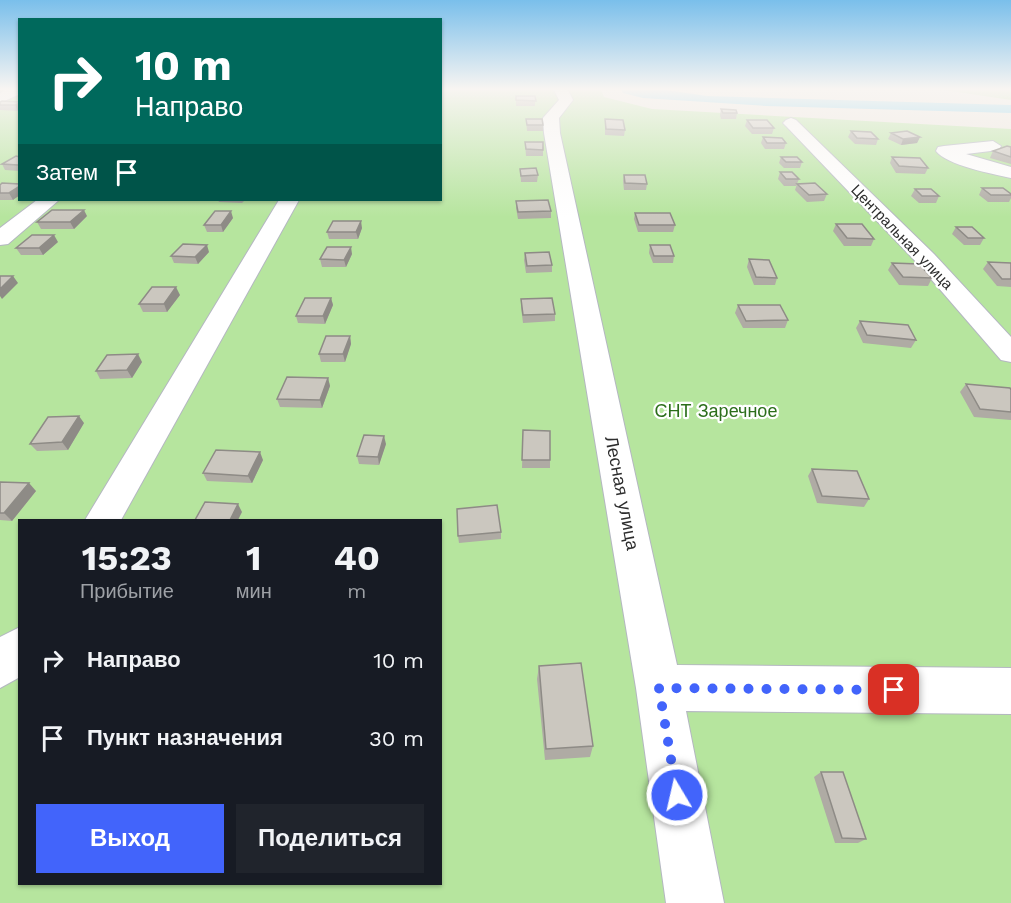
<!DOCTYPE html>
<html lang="ru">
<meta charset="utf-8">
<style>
body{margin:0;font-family:"Work Sans",sans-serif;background:#20242c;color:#f1f3f6;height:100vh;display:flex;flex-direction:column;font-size:22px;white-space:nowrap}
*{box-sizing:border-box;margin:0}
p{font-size:20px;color:#9ea1a6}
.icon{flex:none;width:33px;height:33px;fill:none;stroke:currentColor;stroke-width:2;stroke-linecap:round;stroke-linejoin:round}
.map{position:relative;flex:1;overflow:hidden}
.drawer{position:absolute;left:18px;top:519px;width:424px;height:366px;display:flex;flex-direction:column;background:#171b24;border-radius:0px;box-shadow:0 2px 4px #0004}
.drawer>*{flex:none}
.guide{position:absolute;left:18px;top:18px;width:424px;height:183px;border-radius:0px;box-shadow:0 2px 4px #0004;background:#00695c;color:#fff;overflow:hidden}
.pin{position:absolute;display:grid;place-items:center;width:51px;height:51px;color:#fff;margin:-26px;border-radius:12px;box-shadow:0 3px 9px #0006}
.me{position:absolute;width:66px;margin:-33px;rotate:351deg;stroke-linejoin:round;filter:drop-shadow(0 0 4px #0008)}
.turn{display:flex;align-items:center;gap:21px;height:126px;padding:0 18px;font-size:27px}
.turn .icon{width:78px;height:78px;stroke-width:2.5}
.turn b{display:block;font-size:42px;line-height:51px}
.then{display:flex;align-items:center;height:57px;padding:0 18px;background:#0003;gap:12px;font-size:22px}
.eta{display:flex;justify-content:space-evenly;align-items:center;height:102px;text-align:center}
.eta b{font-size:36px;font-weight:700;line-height:42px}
.button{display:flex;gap:12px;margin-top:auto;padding:12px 18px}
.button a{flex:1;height:69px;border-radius:0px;background:#4264fb;color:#fff;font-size:24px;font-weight:700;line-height:69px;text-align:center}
.button a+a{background:#20242c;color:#f1f3f6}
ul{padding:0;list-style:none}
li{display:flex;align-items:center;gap:18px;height:78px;padding:0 18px}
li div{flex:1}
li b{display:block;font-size:22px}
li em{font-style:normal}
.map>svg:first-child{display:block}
.green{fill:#b6e59e;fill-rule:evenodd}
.water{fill:#75cff0}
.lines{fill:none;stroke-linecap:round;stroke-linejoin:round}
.minor-casing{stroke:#b4b7c1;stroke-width:2}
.minor{fill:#fff;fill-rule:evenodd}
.wall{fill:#afaba4}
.shaded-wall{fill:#8e8b86}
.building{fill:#cbc7bf;stroke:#8e8b86;stroke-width:1.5}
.route{stroke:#4264fb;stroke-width:10;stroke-dasharray:0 18}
.labels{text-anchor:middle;stroke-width:4.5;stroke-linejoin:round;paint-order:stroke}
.far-street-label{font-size:15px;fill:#2e2e2e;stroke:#fff}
.park-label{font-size:18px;fill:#2c6e1b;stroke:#fff}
.street-label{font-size:18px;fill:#2e2e2e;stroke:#fff}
</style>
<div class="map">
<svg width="1011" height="903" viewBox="0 0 1011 903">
<rect width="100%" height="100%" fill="#efe9e1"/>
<path class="green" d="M 0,90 L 19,90 L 20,200 L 441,200 L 441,90 L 601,90 L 604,97 L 652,109 L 1011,129 L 1011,903 L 0,903 ZM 20,520 L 441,520 L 441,884 L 20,884 Z
M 944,90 L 1011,90 L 1011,100 Z"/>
<path class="water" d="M 621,90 L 666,90 L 707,96 L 1011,105 L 1011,113 L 766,106 L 643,98 L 623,93 Z"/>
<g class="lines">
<defs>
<path id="minor" d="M 5,90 L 20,90 L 20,94 L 0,103 L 0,93 Z
M 554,90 L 568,90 L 573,100 L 559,118 L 560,133 L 677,665 L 1011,668 L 1011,714 L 686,711 L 724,903 L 666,903 L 636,688 L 544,133 L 543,118 L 559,100 Z
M 791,118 L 796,120 L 934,254 L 1011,337 L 1011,362 L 1001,360 L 918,264 L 786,126 L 783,123 L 786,120 Z
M 993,141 L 1001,146 L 999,150 L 966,154 L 1011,167 L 1011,178 C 993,174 946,165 936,151 L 938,147 L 944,146 Z
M 37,200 L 59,200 L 8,244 L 0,245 L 0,228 Z
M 279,200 L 299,200 L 121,520 L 85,520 Z
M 20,627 L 20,677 L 0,688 L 0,637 Z"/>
</defs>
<use href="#minor" class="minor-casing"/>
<use href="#minor" class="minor"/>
</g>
<path class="wall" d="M 516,96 L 535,96 L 535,106 L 516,106 Z
M 0,102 L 20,102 L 18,111 L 0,110 Z
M 721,109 L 737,113 L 736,119 L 721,119 L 720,115 Z
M 526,119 L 543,125 L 543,131 L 527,131 Z
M 605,119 L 625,130 L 624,136 L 605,135 Z
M 747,120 L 774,128 L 772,134 L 752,134 L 745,126 Z
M 851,131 L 878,139 L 876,145 L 855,144 L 848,137 Z
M 891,133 L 920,137 L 917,143 L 901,145 L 888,139 Z
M 763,137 L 786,143 L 784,149 L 765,149 L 761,143 Z
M 525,142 L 543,150 L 543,156 L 526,156 Z
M 1011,147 L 1011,164 L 990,158 L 993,151 Z
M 20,157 L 20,171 L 5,170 L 2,164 Z
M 781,157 L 802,162 L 800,168 L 784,168 L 779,163 Z
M 892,157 L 928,168 L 925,174 L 896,173 L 890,163 Z
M 520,169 L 538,175 L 537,182 L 521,182 Z
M 780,172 L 799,179 L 796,186 L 784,186 L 778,179 Z
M 624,175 L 647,184 L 646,190 L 624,190 L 623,181 Z
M 20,184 L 13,200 L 0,200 L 0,185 Z
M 797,184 L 827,194 L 824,201 L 807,202 L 795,190 Z
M 982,188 L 1011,194 L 1011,198 L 1009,202 L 988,202 L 979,195 Z
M 915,189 L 939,196 L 936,203 L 919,203 L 911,196 Z
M 218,200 L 245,200 L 242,203 L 219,202 Z
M 516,201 L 551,211 L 551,218 L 518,219 L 516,208 Z
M 635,213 L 675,225 L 673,232 L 638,232 L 634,219 Z
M 87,216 L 74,229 L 41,229 L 37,222 Z
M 233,218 L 223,232 L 207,232 L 204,225 Z
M 836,224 L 874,239 L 871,246 L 844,246 L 833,231 Z
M 956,227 L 984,238 L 980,245 L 964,245 L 952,234 Z
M 362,228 L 358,239 L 329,239 L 327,232 Z
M 58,242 L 43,255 L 21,255 L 16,248 Z
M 650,245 L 674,256 L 673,263 L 653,263 L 649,253 Z
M 209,252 L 198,264 L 174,263 L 171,256 Z
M 525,253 L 552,265 L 552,272 L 526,273 L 524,260 Z
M 352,254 L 346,267 L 322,267 L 320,259 Z
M 749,259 L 777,278 L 775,285 L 754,285 L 747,267 Z
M 988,262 L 1011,263 L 1011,287 L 997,286 L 983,269 Z
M 892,263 L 932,278 L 928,286 L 899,285 L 888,270 Z
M 180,295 L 167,312 L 143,312 L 139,304 Z
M 331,298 L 333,305 L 325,324 L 298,323 L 296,316 Z
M 521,299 L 555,314 L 555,321 L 523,323 L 521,307 Z
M 738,305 L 788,320 L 785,328 L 743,328 L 735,313 Z
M 860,321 L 916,340 L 911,348 L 863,343 L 856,328 Z
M 350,336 L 351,344 L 345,362 L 321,362 L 319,354 Z
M 142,362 L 132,378 L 100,379 L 96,371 Z
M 328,378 L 330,386 L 322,408 L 280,407 L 277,399 Z
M 966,384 L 1011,390 L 1011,420 L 974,417 L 960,392 Z
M 84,423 L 68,450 L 37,451 L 30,444 Z
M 523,430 L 550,460 L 550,468 L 522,468 Z
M 386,444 L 379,465 L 359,464 L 357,456 Z
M 263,460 L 252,483 L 207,481 L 203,473 Z
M 812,469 L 869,499 L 864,507 L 817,503 L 808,476 Z
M 0,482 L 36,491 L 12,521 L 0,520 Z
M 501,532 L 501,539 L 459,543 L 458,536 Z
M 539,666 L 593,746 L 590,757 L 545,760 L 537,679 Z
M 821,772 L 866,839 L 858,843 L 835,843 L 814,777 Z"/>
<path class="shaded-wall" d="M 20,103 L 20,110 L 18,111 L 15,105 Z
M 920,137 L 917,143 L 901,145 L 903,139 Z
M 20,186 L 20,195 L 13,200 L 9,193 Z
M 84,210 L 87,216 L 74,229 L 70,222 Z
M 231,211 L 233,218 L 223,232 L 221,225 Z
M 361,221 L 362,228 L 358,239 L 356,232 Z
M 54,235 L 58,242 L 43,255 L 39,248 Z
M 207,245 L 209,252 L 198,264 L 195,257 Z
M 351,247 L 352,254 L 346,267 L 344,260 Z
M 13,276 L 18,283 L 2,299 L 0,296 L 0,289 Z
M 176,287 L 180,295 L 167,312 L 164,304 Z
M 331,298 L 333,305 L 325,324 L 323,316 Z
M 350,336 L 351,344 L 345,362 L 343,354 Z
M 138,354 L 142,362 L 132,378 L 127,370 Z
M 328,378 L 330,386 L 322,408 L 320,400 Z
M 79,416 L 84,423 L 68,450 L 62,442 Z
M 384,436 L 386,444 L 379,465 L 378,457 Z
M 260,452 L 263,460 L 252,483 L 248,476 Z
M 29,483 L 36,491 L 12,521 L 4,513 Z
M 238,504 L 242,512 L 238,520 L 230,520 Z"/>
<path class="building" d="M 516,96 L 535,96 L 536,101 L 516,100 Z
M 2,101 L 20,102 L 20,103 L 15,105 L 0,105 L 0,102 Z
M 721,109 L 736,110 L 737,113 L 723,113 Z
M 526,119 L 542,119 L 543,125 L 527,125 Z
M 605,119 L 623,120 L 625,130 L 606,129 Z
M 747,120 L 767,120 L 774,128 L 753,128 Z
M 851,131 L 871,132 L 878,139 L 857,138 Z
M 907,131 L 920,137 L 903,139 L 891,133 Z
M 763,137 L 782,138 L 786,143 L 767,143 Z
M 525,142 L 543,142 L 543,150 L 526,149 Z
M 1007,146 L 1011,147 L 1011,157 L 993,151 Z
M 16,156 L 20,157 L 20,164 L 18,165 L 2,164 Z
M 781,157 L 797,157 L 802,162 L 786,162 Z
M 892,157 L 920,158 L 928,168 L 899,166 Z
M 536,168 L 538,175 L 521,176 L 520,169 Z
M 780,172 L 792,172 L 799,179 L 786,179 Z
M 624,175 L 645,175 L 647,184 L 625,183 Z
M 2,183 L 20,184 L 20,186 L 9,193 L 0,193 L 0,185 Z
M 815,183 L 827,194 L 809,195 L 797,184 Z
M 982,188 L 1003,188 L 1011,194 L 1011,195 L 991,195 Z
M 915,189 L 931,189 L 939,196 L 922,196 Z
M 548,200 L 551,211 L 518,212 L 516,201 Z
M 52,210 L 84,210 L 70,222 L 37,222 Z
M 215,211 L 231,211 L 221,225 L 204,225 Z
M 635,213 L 670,213 L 675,225 L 639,225 Z
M 333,221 L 361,221 L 356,232 L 327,232 Z
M 836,224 L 862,224 L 874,239 L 847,238 Z
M 956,227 L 972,227 L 984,238 L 968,238 Z
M 32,235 L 54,235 L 39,248 L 16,248 Z
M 183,244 L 207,245 L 195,257 L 171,256 Z
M 650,245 L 670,245 L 674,256 L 654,256 Z
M 327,247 L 351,247 L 344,260 L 320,259 Z
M 549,252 L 552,265 L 527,266 L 525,253 Z
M 749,259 L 769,260 L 777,278 L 756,277 Z
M 988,262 L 1011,263 L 1011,279 L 1002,279 Z
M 892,263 L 919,264 L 932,278 L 903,277 Z
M 0,276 L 13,276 L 0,289 Z
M 152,287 L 176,287 L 164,304 L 139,304 Z
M 305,298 L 331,298 L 323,316 L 296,316 Z
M 552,298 L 555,314 L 523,315 L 521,299 Z
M 738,305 L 780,305 L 788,320 L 746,321 Z
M 860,321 L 908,325 L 916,340 L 867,335 Z
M 326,336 L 350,336 L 343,354 L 319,354 Z
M 138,354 L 127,370 L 96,371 L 107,355 Z
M 287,377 L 328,378 L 320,400 L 277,399 Z
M 966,384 L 1010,388 L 1011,390 L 1011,412 L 980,409 Z
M 79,416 L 62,442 L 30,444 L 48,417 Z
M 523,430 L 550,431 L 550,460 L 522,460 Z
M 364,435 L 384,436 L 378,457 L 357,456 Z
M 216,450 L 260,452 L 248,476 L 203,473 Z
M 812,469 L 857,471 L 869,499 L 822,496 Z
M 0,482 L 29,483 L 4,513 L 0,513 Z
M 205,502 L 238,504 L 230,520 L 195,520 Z
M 497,505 L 501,532 L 458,536 L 457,509 Z
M 581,663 L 593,746 L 546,749 L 539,666 Z
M 821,772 L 843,772 L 866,839 L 842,838 Z"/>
<linearGradient id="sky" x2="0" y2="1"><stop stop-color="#7abfeb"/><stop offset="0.41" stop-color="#f8f5f2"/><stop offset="1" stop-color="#f8f5f2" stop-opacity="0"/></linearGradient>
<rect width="1011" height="217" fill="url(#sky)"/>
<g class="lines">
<path class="route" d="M 677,795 L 659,688 L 894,690"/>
</g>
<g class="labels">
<g class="far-street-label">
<text transform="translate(902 237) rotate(46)" y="5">Центральная улица</text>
</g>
<g class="park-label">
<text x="716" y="417">СНТ Заречное</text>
</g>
<g class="street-label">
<text transform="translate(622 493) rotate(79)" y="6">Лесная улица</text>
</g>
</g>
</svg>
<div class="pin" style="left:894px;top:690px;background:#d93025"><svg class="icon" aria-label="arrive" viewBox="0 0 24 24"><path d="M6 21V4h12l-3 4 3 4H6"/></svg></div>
<svg class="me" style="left:677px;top:795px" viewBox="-20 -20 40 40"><circle r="17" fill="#4264fb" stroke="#fff" stroke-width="3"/><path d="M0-11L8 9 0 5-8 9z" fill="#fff"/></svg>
<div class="guide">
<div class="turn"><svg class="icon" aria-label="right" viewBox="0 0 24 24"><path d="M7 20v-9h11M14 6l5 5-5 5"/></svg><div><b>10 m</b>Направо</div></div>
<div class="then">Затем<svg class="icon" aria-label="arrive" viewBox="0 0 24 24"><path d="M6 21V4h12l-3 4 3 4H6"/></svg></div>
</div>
<section class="drawer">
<div class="eta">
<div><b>15:23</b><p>Прибытие</p></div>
<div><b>1</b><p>мин</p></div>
<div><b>40</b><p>m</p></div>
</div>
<ul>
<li><svg class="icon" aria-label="right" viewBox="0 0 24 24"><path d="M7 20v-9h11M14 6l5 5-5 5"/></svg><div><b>Направо</b></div><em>10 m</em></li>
<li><svg class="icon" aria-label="arrive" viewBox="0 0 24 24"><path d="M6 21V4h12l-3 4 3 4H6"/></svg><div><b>Пункт назначения</b></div><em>30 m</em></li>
</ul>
<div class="button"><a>Выход</a><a>Поделиться</a></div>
</section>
</div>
